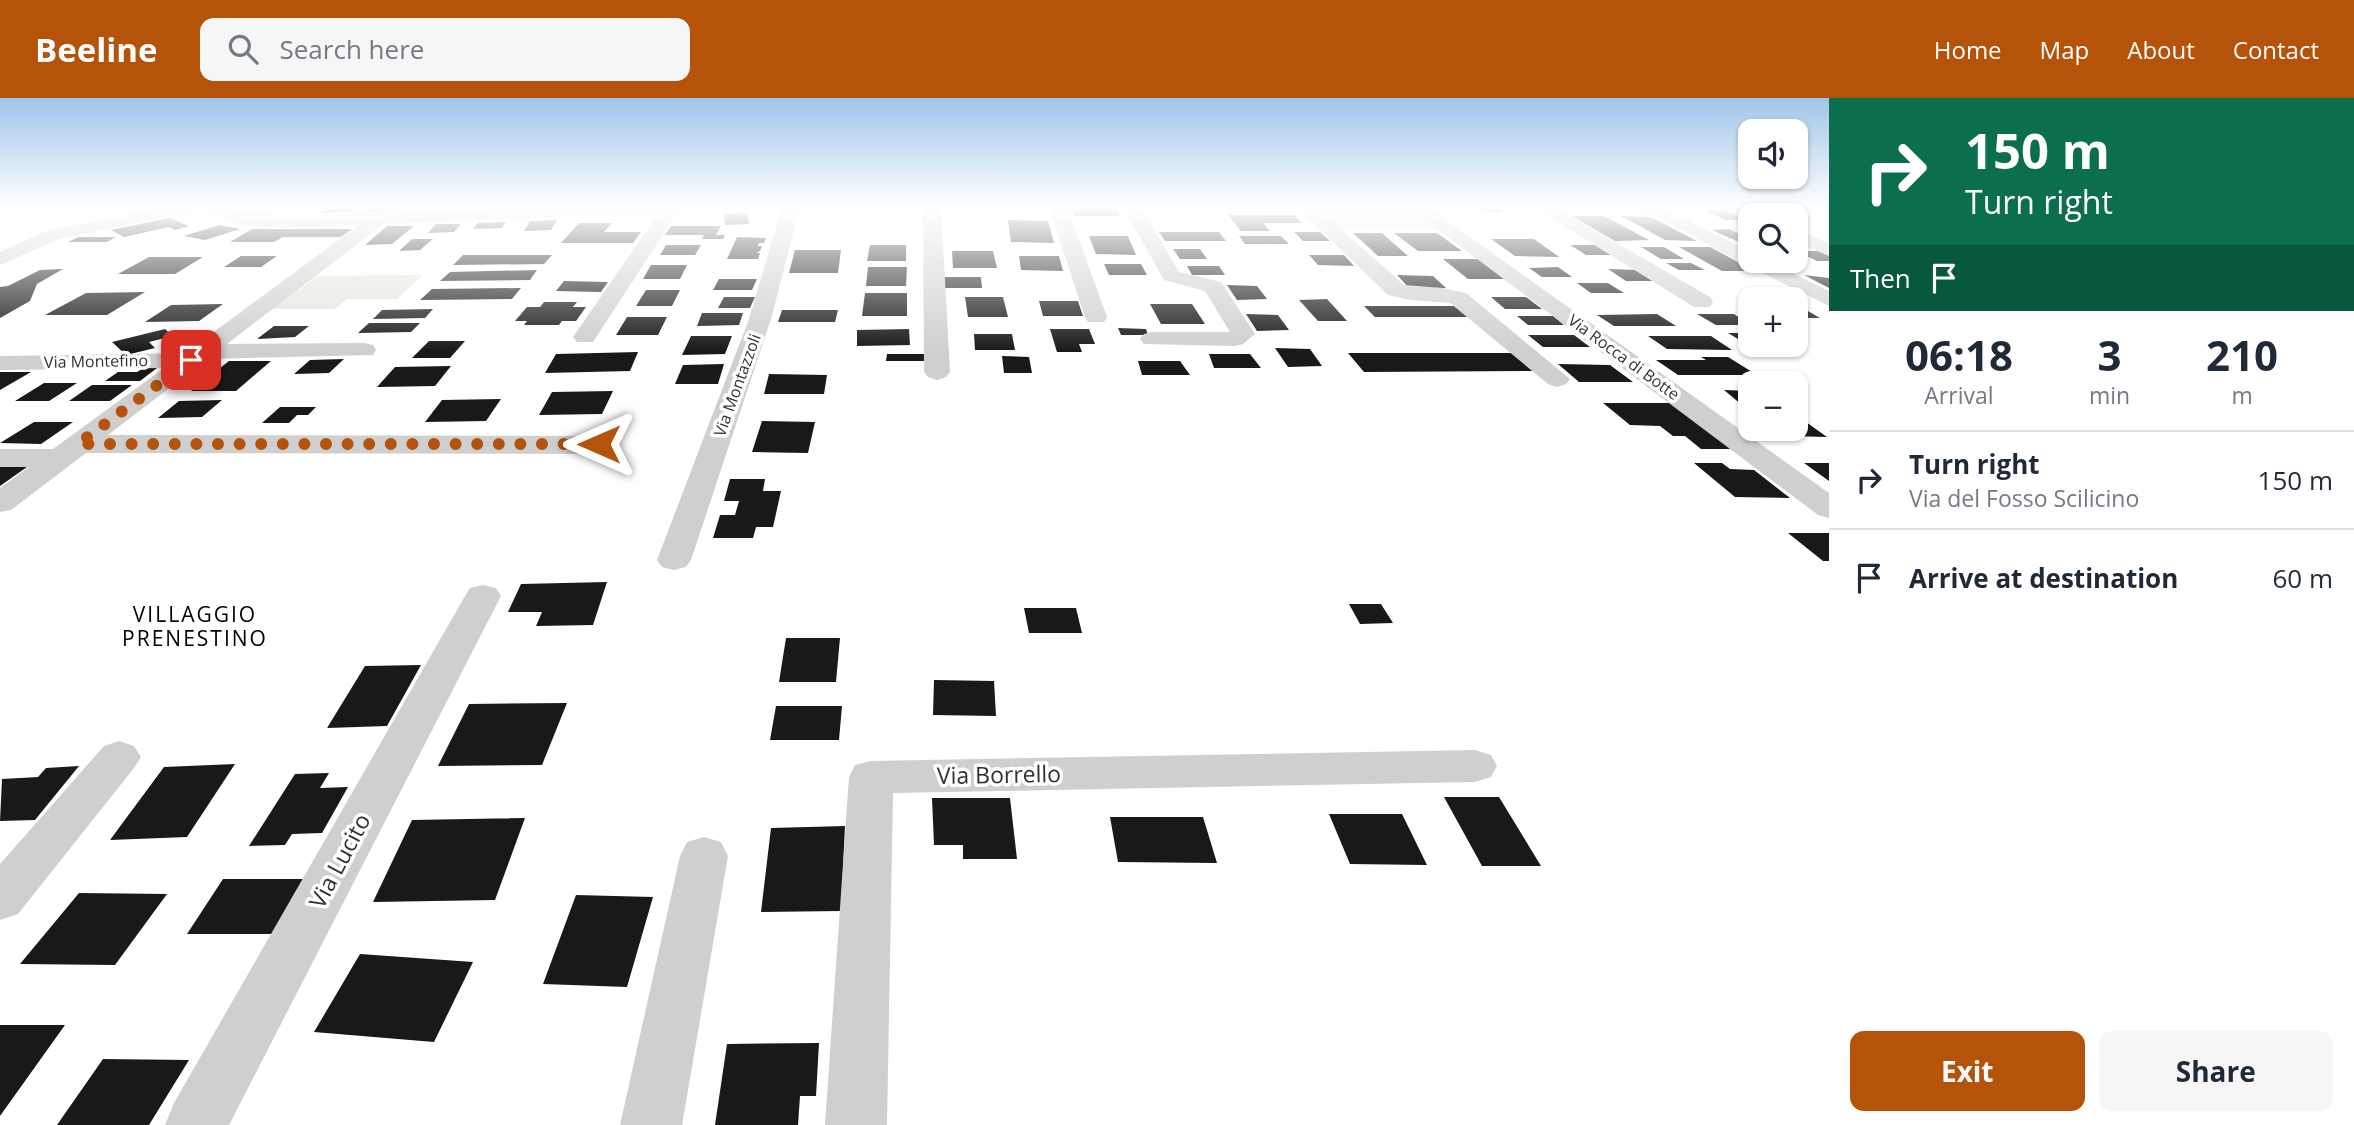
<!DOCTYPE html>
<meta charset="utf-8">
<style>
body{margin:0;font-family:"Open Sans",sans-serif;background:#f6f6f7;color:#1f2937;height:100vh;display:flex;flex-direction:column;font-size:26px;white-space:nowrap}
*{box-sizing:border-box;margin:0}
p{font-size:23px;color:#747a83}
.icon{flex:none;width:38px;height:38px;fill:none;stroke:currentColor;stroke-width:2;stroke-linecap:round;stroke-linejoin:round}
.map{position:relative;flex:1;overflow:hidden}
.drawer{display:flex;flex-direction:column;background:#fff;width:525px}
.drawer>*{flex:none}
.guide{background:#0b6e4f;color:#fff;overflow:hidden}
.tools{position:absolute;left:1738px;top:21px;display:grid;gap:14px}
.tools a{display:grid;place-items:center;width:70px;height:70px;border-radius:14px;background:#fff;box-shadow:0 2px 5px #0004;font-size:35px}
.pin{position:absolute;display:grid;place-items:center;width:60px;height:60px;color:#fff;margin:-30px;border-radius:14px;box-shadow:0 4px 10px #0006}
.me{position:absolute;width:77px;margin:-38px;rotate:270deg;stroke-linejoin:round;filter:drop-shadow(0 0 5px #0008)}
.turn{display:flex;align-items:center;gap:24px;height:147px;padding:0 21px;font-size:32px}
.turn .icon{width:91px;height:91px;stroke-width:2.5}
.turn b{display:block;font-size:49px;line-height:60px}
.then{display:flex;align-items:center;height:66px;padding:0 21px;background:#0003;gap:14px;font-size:26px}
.eta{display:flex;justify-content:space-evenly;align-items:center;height:119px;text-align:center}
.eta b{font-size:42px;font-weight:700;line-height:49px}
.button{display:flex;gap:14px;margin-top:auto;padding:14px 21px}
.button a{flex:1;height:80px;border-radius:14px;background:#b45309;color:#fff;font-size:28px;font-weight:700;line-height:80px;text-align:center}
.button a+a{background:#f6f6f7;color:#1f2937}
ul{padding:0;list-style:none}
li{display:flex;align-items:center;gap:21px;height:98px;padding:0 21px;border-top:2px solid #e0e1e3}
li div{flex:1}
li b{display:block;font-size:26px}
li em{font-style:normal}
header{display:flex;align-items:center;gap:42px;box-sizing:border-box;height:98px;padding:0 35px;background:#b45309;color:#fff}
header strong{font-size:33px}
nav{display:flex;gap:38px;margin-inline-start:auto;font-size:24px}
.search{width:490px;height:63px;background:#f6f6f7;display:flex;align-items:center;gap:18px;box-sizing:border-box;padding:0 24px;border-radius:14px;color:#747a83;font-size:26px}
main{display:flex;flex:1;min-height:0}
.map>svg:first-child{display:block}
.green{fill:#e3e8dd}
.building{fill:#191919}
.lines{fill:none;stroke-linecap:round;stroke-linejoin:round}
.minor{fill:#cfcfcf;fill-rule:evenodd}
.tertiary{fill:#cfcfcf;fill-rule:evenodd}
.route{stroke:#b45309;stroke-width:12;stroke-dasharray:0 21.6}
.labels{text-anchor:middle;stroke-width:7;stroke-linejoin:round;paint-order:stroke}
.far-street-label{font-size:16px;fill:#323232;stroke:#fff}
.neighbourhood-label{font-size:21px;letter-spacing:2px;fill:#000;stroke:#fff}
.near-street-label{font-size:23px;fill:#323232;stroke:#fff}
</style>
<header>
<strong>Beeline</strong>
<div class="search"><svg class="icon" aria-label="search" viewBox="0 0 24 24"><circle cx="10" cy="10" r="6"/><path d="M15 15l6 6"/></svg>Search here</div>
<nav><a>Home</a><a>Map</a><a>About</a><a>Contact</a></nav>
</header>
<main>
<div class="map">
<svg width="1829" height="1027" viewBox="0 0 1829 1027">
<rect width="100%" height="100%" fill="#fff"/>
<path class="green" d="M 1316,109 L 1410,109 L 1438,131 L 1339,130 Z
M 1555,109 L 1641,109 L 1652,115 L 1564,114 Z
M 423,177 L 397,201 L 347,201 L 335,211 L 272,211 L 317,178 Z"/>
<path class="building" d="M 330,109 L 355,109 L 350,114 L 319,115 Z
M 369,109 L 398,109 L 396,112 L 365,114 Z
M 1071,109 L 1115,109 L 1120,118 L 1075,118 Z
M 1470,109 L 1495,109 L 1504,114 L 1487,114 Z
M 1705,112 L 1733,112 L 1750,122 L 1725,122 Z
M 747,115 L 749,126 L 725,127 L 724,116 Z
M 1228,117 L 1294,117 L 1302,125 L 1263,125 L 1270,133 L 1241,133 Z
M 1572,118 L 1604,118 L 1649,142 L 1615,143 Z
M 1621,118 L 1651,119 L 1697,143 L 1665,142 Z
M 169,120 L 189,128 L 175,132 L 169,129 L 124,139 L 111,132 Z
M 557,122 L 551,132 L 524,133 L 530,123 Z
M 1008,122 L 1048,123 L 1054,145 L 1011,144 Z
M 506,124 L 502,130 L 473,131 L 478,125 Z
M 579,125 L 612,125 L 604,134 L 641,134 L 633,145 L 561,145 Z
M 436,126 L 461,126 L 454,134 L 428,135 Z
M 219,127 L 240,131 L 205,142 L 184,138 Z
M 387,128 L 414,128 L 392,146 L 365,147 Z
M 671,128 L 721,128 L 716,137 L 725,137 L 723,141 L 702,141 L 704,137 L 665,137 Z
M 252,131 L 352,131 L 341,139 L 283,139 L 274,144 L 230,144 Z
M 1729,131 L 1750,141 L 1750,145 L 1741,145 L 1712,132 Z
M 1159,134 L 1219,134 L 1226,143 L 1165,143 Z
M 1294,134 L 1320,134 L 1330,143 L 1303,143 Z
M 1353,135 L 1382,135 L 1408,158 L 1378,158 Z
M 1394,135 L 1437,135 L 1462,153 L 1418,153 Z
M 1089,138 L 1128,138 L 1136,157 L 1096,156 Z
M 1239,138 L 1281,138 L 1289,146 L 1245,146 Z
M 78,139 L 116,139 L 107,144 L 68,144 Z
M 737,139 L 766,140 L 764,145 L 759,145 L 758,148 L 762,148 L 760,153 L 756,155 L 760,155 L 758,161 L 727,161 Z
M 412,141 L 433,141 L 420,152 L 399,153 Z
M 1491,141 L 1534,141 L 1559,159 L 1515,158 Z
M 666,147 L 701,147 L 695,157 L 660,157 Z
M 870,147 L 906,147 L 906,163 L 867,163 Z
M 1570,147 L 1599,147 L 1616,157 L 1586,157 Z
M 1641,149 L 1664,149 L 1684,161 L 1661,161 Z
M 1679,149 L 1710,149 L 1755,173 L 1722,173 Z
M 1173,151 L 1200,151 L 1207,161 L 1180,161 Z
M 795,152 L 841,152 L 838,175 L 789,175 Z
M 952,153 L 993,153 L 997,170 L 953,170 Z
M 1796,153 L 1821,153 L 1829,157 L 1829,163 L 1817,163 Z
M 463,157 L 552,157 L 544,166 L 453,167 Z
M 1309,157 L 1344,157 L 1354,168 L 1318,167 Z
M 241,158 L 277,158 L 261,169 L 224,169 Z
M 1019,158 L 1059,158 L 1063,173 L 1021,172 Z
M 149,159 L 203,159 L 175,176 L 118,176 Z
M 1443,161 L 1478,161 L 1505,181 L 1468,181 Z
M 1776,163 L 1792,163 L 1806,169 L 1789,169 Z
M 1666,165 L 1691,165 L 1705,172 L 1679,172 Z
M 1104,166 L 1141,166 L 1147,177 L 1109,177 Z
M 651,167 L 687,167 L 680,181 L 643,181 Z
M 1187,168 L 1219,168 L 1225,177 L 1192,177 Z
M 868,169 L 907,169 L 906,188 L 866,188 Z
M 1558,169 L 1572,179 L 1542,179 L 1529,170 Z
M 63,171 L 37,186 L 30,203 L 0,220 L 0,189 L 8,188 L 40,172 Z
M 1608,171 L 1640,172 L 1659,183 L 1626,183 Z
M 537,172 L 530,182 L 440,183 L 450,174 Z
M 1397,177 L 1433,178 L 1446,190 L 1409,190 Z
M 1804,177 L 1829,180 L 1829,190 Z
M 944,179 L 981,179 L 982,190 L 944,190 Z
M 719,181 L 757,181 L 752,192 L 713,192 Z
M 564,183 L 608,184 L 601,194 L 556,193 Z
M 1577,185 L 1608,185 L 1624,195 L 1591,195 Z
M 1227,187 L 1257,188 L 1267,201 L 1237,202 Z
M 521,190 L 512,201 L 420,202 L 432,191 Z
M 646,192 L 680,192 L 672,208 L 636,208 Z
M 145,194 L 107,217 L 45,217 L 86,195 Z
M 865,195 L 907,195 L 907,218 L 862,218 Z
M 724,199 L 755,199 L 750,210 L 718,210 Z
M 965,199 L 1003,199 L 1008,219 L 968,219 Z
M 1491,199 L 1526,199 L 1542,211 L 1505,211 Z
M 1327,201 L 1347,223 L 1318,223 L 1299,202 Z
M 1039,203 L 1078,203 L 1083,218 L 1043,218 Z
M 544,204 L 577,204 L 573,209 L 586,209 L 576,223 L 562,223 L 559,227 L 524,227 L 527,223 L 515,223 L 527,209 L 540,209 Z
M 223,206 L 199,223 L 145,224 L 171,207 Z
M 1150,206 L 1192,206 L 1205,226 L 1161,226 Z
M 1796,206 L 1820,220 L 1796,220 Z
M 1364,208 L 1458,208 L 1471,219 L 1375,219 Z
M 433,211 L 425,220 L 373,221 L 382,212 Z
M 782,212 L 838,212 L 835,224 L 778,224 Z
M 702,215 L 743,215 L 739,227 L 697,228 Z
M 1246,216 L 1278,217 L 1289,232 L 1257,233 Z
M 1657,216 L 1676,228 L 1614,228 L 1597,217 Z
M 1697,216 L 1734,216 L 1750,227 L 1716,227 Z
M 1517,218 L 1553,218 L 1564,227 L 1528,227 Z
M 627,219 L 667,219 L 658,237 L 616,237 Z
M 369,225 L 420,225 L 411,234 L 358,235 Z
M 274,228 L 309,228 L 295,239 L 257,241 Z
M 1118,230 L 1146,231 L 1148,237 L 1121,237 Z
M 165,231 L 173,238 L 149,244 L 155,250 L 126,257 L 112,244 Z
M 909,231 L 910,247 L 857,248 L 857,232 Z
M 1050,231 L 1089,231 L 1095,246 L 1079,246 L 1082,254 L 1057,254 Z
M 1728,235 L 1750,235 L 1750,244 L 1743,244 Z
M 974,236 L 1012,236 L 1015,252 L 975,252 Z
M 1528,237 L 1574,237 L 1590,249 L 1543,249 Z
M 691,238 L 732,238 L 725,256 L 682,257 Z
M 1648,238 L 1711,238 L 1732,252 L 1667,251 Z
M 429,243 L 465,243 L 450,260 L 412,260 Z
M 1275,250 L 1310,251 L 1322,268 L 1288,269 Z
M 638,254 L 630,273 L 545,275 L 556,256 Z
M 1348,255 L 1512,255 L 1533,273 L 1364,274 Z
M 887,256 L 925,256 L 925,263 L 886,263 Z
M 1209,256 L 1250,256 L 1261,270 L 1214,270 Z
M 1002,258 L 1029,259 L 1032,275 L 1004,275 Z
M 1701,259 L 1728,259 L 1757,277 L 1678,277 L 1656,262 L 1706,262 Z
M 344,261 L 329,275 L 294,276 L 310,262 Z
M 229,263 L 271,263 L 236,293 L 191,293 Z
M 1138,263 L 1180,263 L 1190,277 L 1142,277 Z
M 724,266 L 718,286 L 675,286 L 683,267 Z
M 1558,266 L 1610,267 L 1633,284 L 1579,284 Z
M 161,267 L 140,283 L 105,283 L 118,274 L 137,274 L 147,268 Z
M 451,268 L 435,288 L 377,289 L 395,269 Z
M 0,274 L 31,274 L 0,292 Z
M 769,276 L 827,277 L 824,296 L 764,296 Z
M 44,285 L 77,285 L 49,303 L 15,303 Z
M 92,287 L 132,287 L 110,303 L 69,303 Z
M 1724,292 L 1750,293 L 1750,307 L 1742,307 Z
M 613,293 L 602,316 L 539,317 L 552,294 Z
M 501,301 L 486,323 L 425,324 L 442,302 Z
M 222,302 L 202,319 L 158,320 L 179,303 Z
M 1603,305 L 1672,305 L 1732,351 L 1701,351 L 1685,338 L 1673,338 L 1660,328 L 1630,327 Z
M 280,309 L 316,309 L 308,317 L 297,317 L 289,325 L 262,325 Z
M 762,323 L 815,324 L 808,355 L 752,354 Z
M 34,324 L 73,324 L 41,346 L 0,345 Z
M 1796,324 L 1806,324 L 1827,339 L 1789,338 L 1778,331 L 1796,331 Z
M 1694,365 L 1722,365 L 1730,371 L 1754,372 L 1790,400 L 1735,399 Z
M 1804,365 L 1829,365 L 1829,383 Z
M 0,369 L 27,369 L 0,388 Z
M 730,381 L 765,381 L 763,393 L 781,393 L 773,429 L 756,429 L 753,440 L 713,440 L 720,417 L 735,417 L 739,403 L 724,403 Z
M 1788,435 L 1829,435 L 1829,463 L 1823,463 Z
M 607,484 L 593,527 L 536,528 L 542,514 L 508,514 L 521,486 Z
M 1349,506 L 1381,506 L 1393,525 L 1360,526 Z
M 1024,510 L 1076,510 L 1082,535 L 1029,535 Z
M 786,540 L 840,540 L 836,584 L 779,584 Z
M 421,567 L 387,628 L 327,630 L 365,568 Z
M 934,582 L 994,583 L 996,618 L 933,617 Z
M 567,605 L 542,667 L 438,668 L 469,606 Z
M 776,608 L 842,608 L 839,642 L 770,642 Z
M 235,666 L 187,739 L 110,742 L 164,669 Z
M 79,668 L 35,722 L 0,723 L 2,681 L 38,679 L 46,670 Z
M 329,675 L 320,690 L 348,689 L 322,735 L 292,736 L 285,747 L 249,748 L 295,676 Z
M 1444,699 L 1499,699 L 1541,768 L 1482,768 Z
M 932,700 L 1010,700 L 1017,761 L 963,761 L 963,747 L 934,747 Z
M 1329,716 L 1402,716 L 1427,767 L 1350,766 Z
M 1110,719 L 1203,719 L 1217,765 L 1118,764 Z
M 525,720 L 495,802 L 373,804 L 412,722 Z
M 845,728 L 841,813 L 761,814 L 771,730 Z
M 223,781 L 306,781 L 274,836 L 187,836 Z
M 79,795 L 167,796 L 115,867 L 20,866 Z
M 576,797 L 653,799 L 627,889 L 543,886 Z
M 360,856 L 473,864 L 434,944 L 314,934 Z
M 0,927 L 65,927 L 0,1018 Z
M 819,945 L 816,998 L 800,998 L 798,1027 L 715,1027 L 727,946 Z
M 103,961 L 189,962 L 149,1027 L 57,1027 Z"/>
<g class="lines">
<path class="minor" d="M 164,109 L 198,109 L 189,114 L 59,141 L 0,167 L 0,154 L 46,133 Z
M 663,109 L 681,109 L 593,244 L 577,244 L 573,239 Z
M 782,109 L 800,109 L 771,221 L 691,462 L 686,469 L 674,472 L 662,469 L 657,462 L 749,221 Z
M 923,109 L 941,109 L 950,274 L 946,279 L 937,282 L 928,279 L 924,274 Z
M 1049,109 L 1067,109 L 1107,219 L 1104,224 L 1088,224 L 1085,219 Z
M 1123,109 L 1141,109 L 1179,174 L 1221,184 L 1255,236 L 1243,246 L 1235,248 L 1144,246 L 1140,241 L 1144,236 L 1152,234 L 1230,234 L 1205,193 L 1164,182 Z
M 1297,109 L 1316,109 L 1404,187 L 1443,190 L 1466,195 L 1570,281 L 1566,286 L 1557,289 L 1548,286 L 1450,205 L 1411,202 L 1388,197 Z
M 1408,109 L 1428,109 L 1829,395 L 1829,420 L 1818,417 Z
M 1533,109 L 1554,109 L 1710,199 L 1713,204 L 1710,209 L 1694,209 Z
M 1639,109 L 1661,109 L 1750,153 L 1750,163 L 1768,163 L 1829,193 L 1829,208 L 1746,167 Z
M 1724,109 L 1748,109 L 1761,117 L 1750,117 L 1750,122 L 1727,113 Z
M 380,115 L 389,120 L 386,124 L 227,246 L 364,245 L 373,247 L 376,252 L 373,257 L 207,261 L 108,337 L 599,338 L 609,341 L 613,347 L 609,353 L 599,356 L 86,355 L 11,412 L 0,414 L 0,390 L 29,369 L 0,369 L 0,351 L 53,351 L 164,270 L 0,272 L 0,258 L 185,255 L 374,116 Z
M 1796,131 L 1829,145 L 1829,158 L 1796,144 Z
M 483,487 L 496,490 L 501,498 L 229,1027 L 165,1027 L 174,1005 L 465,498 L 470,490 Z
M 119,643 L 134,648 L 141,659 L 134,670 L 18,816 L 0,822 L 0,766 L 104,648 Z
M 1475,652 L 1491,657 L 1497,668 L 1491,679 L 1475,684 L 893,695 L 887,1027 L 825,1027 L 849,679 L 855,667 L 871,663 Z
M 704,739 L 721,744 L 728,758 L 682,1027 L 620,1027 L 680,758 L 687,744 Z"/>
<path class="tertiary" d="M 199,109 C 228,108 255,116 284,118 L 529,109 L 676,109 L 667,114 L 284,130 L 243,127 L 202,113 Z"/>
</g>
<linearGradient id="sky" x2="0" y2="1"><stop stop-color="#9ec5e8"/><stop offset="0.43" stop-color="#fff"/><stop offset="1" stop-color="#fff" stop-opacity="0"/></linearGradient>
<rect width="1829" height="253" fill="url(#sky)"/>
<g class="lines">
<path class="route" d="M 191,262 L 78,346 L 599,346"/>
</g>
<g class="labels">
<g class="far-street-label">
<text transform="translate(1624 259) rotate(36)" y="6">Via Rocca di Botte</text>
<text transform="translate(96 263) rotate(-1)" y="6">Via Montefino</text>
<text transform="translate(737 287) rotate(-70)" y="6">Via Montazzoli</text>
</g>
<g class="neighbourhood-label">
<text x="195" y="524">VILLAGGIO<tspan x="195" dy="24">PRENESTINO</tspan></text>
</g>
<g class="near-street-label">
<text transform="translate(999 677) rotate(-1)" y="8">Via Borrello</text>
<text transform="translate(340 763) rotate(-62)" y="8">Via Lucito</text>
</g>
</g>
</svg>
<div class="tools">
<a><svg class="icon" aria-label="sound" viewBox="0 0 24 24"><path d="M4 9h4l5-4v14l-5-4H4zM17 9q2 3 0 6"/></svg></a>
<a><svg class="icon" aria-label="search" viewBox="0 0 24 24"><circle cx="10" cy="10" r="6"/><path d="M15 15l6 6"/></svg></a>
<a>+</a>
<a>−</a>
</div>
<div class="pin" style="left:191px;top:262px;background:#d93025"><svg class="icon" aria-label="arrive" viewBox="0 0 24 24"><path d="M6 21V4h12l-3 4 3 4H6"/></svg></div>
<svg class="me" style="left:599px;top:346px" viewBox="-20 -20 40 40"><path d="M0-17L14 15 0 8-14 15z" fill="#b45309" stroke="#fff" stroke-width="4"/></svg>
</div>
<section class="drawer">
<div class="guide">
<div class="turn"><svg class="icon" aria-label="right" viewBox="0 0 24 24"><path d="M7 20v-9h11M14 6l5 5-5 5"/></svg><div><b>150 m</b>Turn right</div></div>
<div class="then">Then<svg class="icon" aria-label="arrive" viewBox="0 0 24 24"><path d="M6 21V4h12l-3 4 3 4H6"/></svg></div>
</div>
<div class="eta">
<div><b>06:18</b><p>Arrival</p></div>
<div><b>3</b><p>min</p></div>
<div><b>210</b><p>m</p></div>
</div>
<ul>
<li><svg class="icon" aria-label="right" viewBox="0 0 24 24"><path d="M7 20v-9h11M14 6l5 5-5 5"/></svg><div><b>Turn right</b><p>Via del Fosso Scilicino</p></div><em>150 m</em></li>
<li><svg class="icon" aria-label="arrive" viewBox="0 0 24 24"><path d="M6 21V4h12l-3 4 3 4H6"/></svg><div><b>Arrive at destination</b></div><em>60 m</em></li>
</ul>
<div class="button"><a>Exit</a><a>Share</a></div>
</section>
</main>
